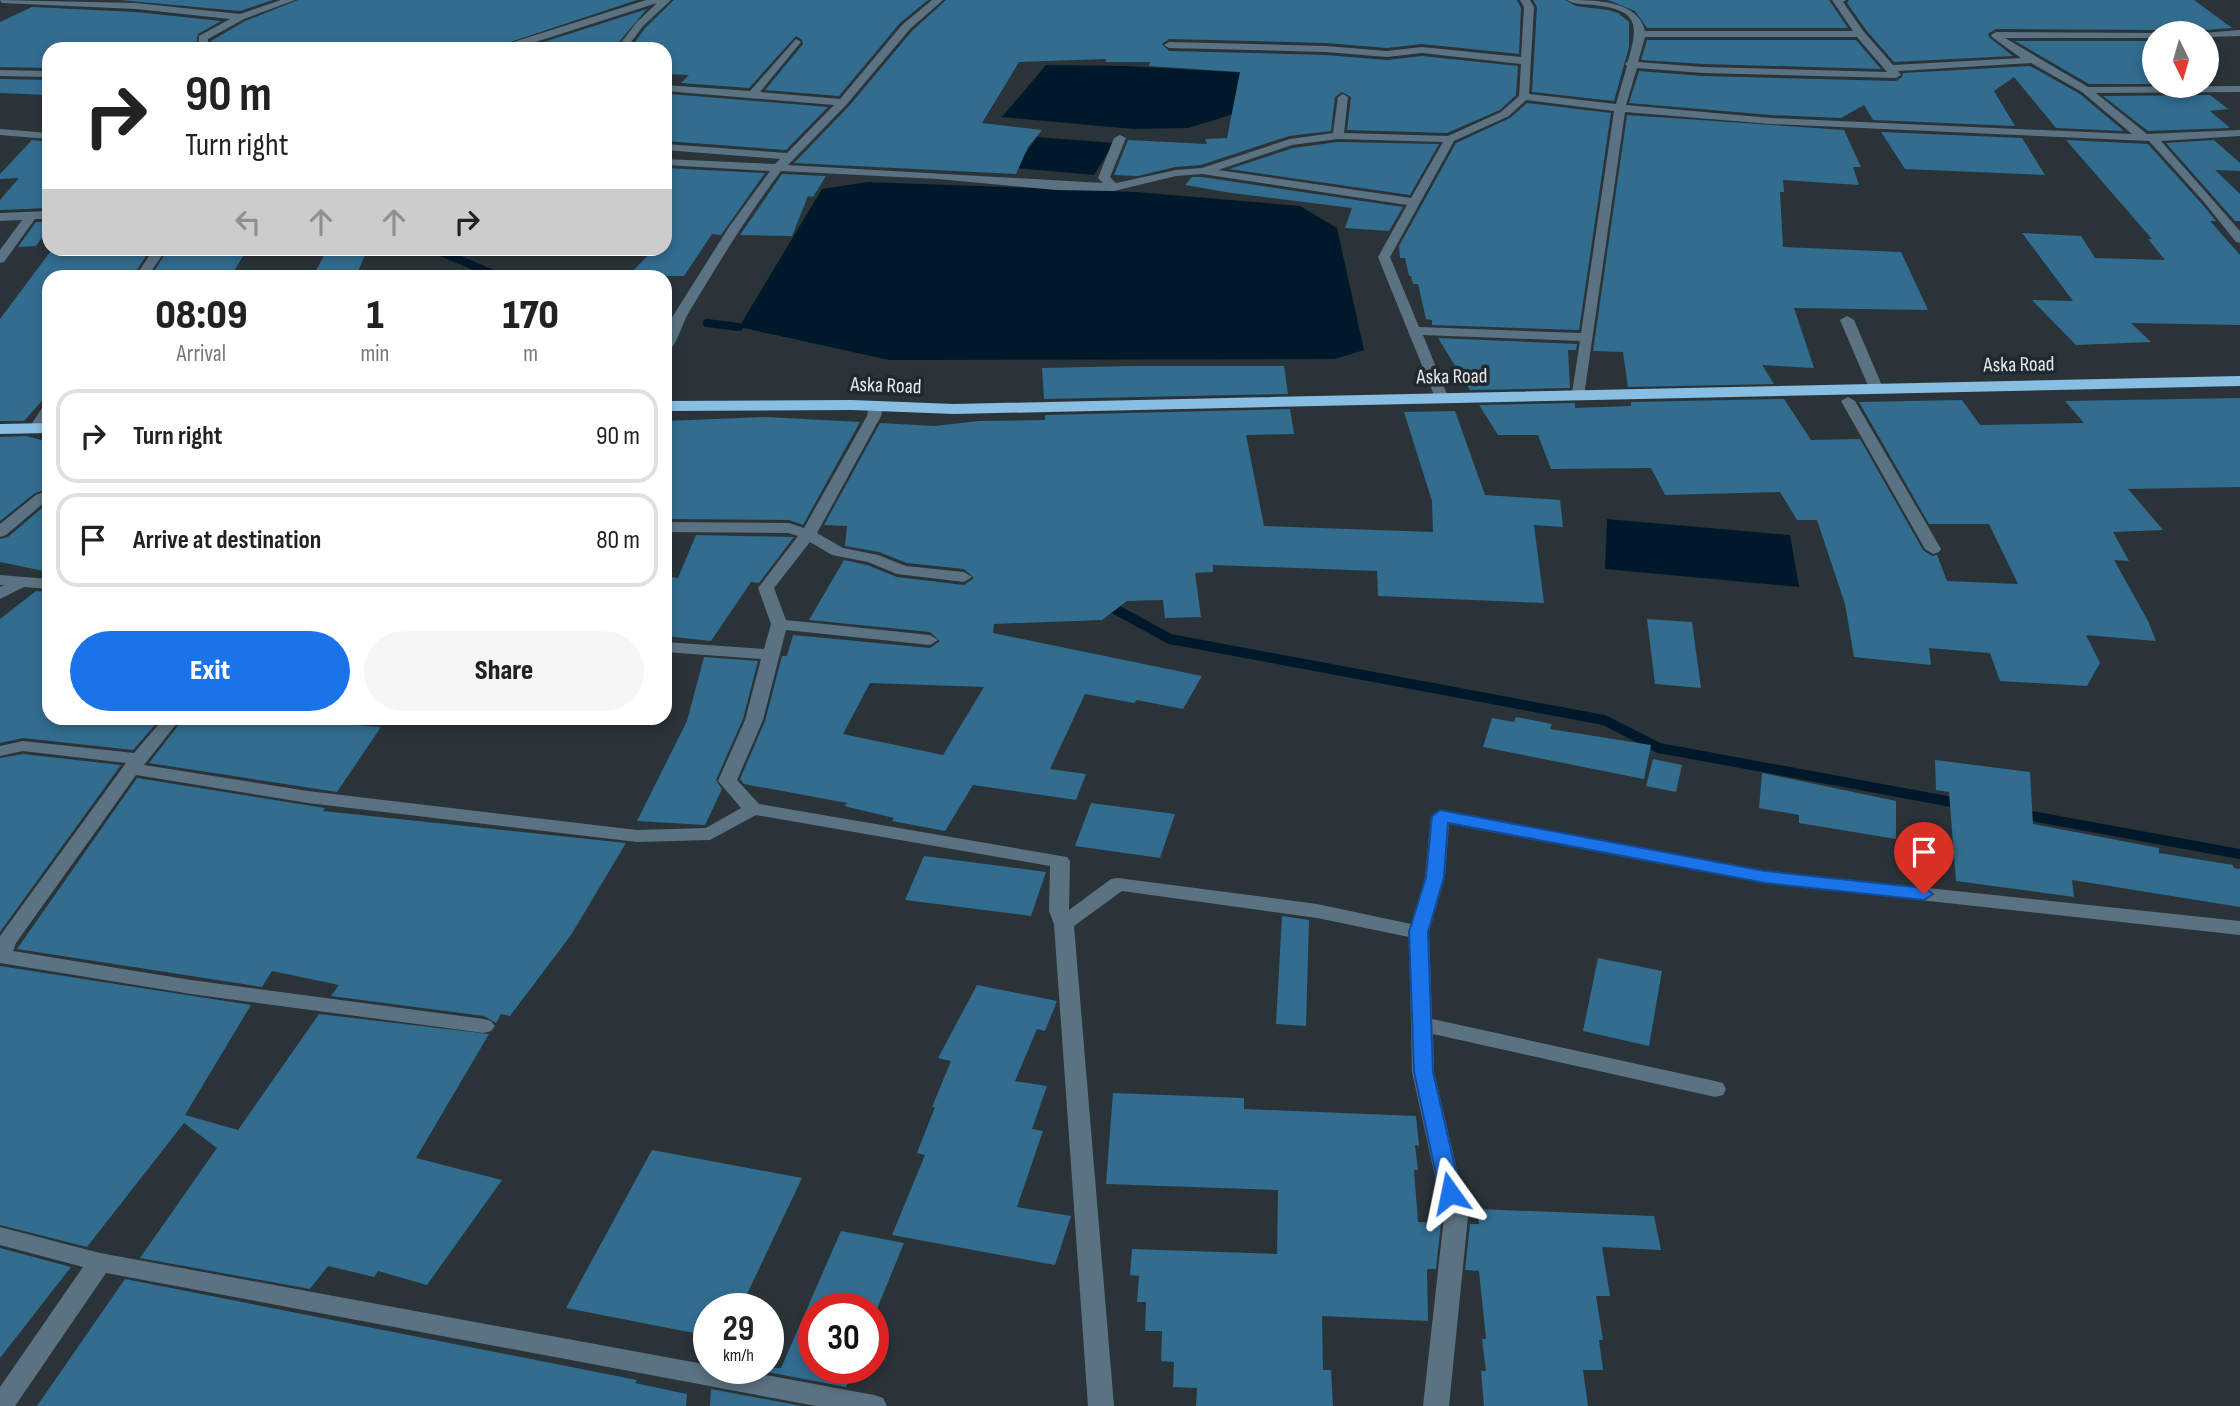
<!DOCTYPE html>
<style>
body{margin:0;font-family:"Sofia Sans Condensed",sans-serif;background:#f6f6f6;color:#222;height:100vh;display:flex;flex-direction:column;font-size:26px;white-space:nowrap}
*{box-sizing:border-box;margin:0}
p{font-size:23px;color:#767676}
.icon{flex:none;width:38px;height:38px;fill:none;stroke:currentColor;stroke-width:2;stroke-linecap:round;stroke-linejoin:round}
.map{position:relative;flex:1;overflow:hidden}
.details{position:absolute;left:42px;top:270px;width:630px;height:455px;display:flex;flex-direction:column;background:#fff;border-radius:21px;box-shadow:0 4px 10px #0003}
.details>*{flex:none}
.banner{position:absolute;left:42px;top:42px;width:630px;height:214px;border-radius:21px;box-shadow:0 4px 10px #0003;background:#fff;color:#222;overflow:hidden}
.needle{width:46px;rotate:175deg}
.buttons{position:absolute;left:2142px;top:21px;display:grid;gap:14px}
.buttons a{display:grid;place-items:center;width:77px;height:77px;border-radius:50%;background:#fff;box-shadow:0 4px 10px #0003;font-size:35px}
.speed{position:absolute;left:693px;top:1293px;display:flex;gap:14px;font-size:35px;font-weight:700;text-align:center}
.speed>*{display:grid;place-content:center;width:91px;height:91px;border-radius:50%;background:#fff;box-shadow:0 4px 10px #0003;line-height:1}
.speed small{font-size:18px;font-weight:400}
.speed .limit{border:10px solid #d22;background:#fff;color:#111}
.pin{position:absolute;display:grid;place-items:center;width:60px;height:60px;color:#fff;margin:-72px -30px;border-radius:50% 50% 50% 0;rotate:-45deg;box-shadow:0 0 7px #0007}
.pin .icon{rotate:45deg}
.me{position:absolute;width:77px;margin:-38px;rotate:348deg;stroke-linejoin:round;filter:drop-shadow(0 0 5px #0008)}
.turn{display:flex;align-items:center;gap:24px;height:147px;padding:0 28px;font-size:32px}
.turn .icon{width:91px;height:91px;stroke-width:2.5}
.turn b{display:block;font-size:49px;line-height:60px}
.lanes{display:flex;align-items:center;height:66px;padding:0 28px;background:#0003;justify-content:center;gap:35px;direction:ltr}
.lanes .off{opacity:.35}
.eta{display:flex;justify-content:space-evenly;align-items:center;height:119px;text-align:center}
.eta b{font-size:42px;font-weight:800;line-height:49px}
.primary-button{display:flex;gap:14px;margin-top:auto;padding:14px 28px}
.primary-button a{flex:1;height:80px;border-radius:42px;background:#1a73e8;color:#fff;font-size:28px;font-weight:800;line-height:80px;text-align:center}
.primary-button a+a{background:#f6f6f6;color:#222}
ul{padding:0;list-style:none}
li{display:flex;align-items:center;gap:21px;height:94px;margin:0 14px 10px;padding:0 14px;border:4px solid #e0e0e0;border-radius:21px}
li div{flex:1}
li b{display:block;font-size:26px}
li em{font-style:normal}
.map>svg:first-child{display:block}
.water{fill:#00192a}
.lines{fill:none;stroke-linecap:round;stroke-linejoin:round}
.stream-far1{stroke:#00192a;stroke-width:8}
.stream{stroke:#00192a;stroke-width:10}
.building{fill:#326c8f;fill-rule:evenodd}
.minor{fill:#5b7282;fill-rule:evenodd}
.trunk{fill:#88bee2;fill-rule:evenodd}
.route{fill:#1a73e8;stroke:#114b97;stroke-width:2}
.labels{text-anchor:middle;stroke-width:7;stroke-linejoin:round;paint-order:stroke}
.street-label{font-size:21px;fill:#e4e9ed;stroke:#21292e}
</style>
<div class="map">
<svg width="2240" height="1406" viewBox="0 0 2240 1406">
<rect width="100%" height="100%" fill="#2a3338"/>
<path class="water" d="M 1046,65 L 1126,66 L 1283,75 L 1257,107 L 1188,128 L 1133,129 L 1002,117 Z
M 1037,137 L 1114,143 L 1094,175 L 1015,168 Z
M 868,182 L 1136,192 L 1300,206 L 1337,228 L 1364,350 L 1335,359 L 889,360 L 739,327 L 822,189 Z
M 1607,519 L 1790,535 L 1799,587 L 1605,569 Z"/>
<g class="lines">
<path class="stream-far1" d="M 431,248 L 498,276
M 707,323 L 739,327"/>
<path class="stream" d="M 1104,603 L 1170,639 L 1604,720 L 1659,748 L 1963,804
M 2020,814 L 2240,854"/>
</g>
<path class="building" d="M 119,0 L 273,0 L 240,11 Z
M 298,0 L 637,0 L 489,49 L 211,49 L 211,41 L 245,21 Z
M 674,0 L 928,0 L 900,23 L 839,96 L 765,90 L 803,44 L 802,40 L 796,36 L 749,88 L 681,83 L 689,75 L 665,74 L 665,49 L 630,49 L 645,28 Z
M 946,0 L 1517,0 L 1521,8 L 1519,54 L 1422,44 L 1387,48 L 1326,43 L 1169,39 L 1162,44 L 1169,51 L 1326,55 L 1387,60 L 1422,56 L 1518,66 L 1516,95 L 1500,110 L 1447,133 L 1347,130 L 1351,97 L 1342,92 L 1335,97 L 1331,131 L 1289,136 L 1201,165 L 1175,167 L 1138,176 L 1114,175 L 1128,140 L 1207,144 L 1205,139 L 1227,138 L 1240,72 L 1149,66 L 1150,62 L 1106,62 L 1106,59 L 1019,62 L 982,123 L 1042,130 L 1028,147 L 1016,174 L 794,163 L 849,106 L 912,31 Z
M 1533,0 L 1565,0 L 1576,6 L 1608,10 L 1618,13 L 1629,22 L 1629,47 L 1614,101 L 1532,92 L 1537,7 Z
M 1608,0 L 1829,0 L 1848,28 L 1647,28 L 1635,11 Z
M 1849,0 L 2194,0 L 2232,28 L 2192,31 L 2195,33 L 2161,33 L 2158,30 L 1996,29 L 1988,34 L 1990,38 L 2013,56 L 1894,62 L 1866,30 L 1847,3 Z
M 32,7 L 136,12 L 221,21 L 198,34 L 195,49 L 49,49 L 49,68 L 0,67 L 0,22 Z
M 647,9 L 613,49 L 522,49 Z
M 1647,40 L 1856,40 L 1881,69 L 1703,64 L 1641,60 Z
M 2015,41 L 2154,41 L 2154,84 L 2089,84 Z
M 2030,66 L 2080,94 L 2124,131 L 2056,128 L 2014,77 L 1994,91 L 2015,126 L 1873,120 L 1864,105 L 1841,118 L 1771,115 L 1629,103 L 1639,71 L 1703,76 L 1896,81 L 1902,77 L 1903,73 Z
M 0,79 L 49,80 L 49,95 L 0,93 Z
M 670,94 L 828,107 L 786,150 L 665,141 L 665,99 Z
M 2210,95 L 2228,109 L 2210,111 L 2230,128 L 2148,131 L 2103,96 Z
M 1527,103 L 1611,113 L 1579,330 L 1432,325 L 1432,320 L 1426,319 L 1418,284 L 1413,284 L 1411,276 L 1409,276 L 1405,258 L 1400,258 L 1399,246 L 1456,143 L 1510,118 Z
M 1627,115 L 1844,130 L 1861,167 L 1853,167 L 1859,185 L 1783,180 L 1784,192 L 1780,192 L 1783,247 L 1901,252 L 1928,310 L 1794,308 L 1814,368 L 1762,365 L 1774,384 L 1628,387 L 1623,352 L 1593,351 Z
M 1881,132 L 2022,138 L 2045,175 L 1905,169 Z
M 32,140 L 49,142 L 49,208 L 0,210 L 0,200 L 19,178 L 0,179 L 0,174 Z
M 2066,140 L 2148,144 L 2202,204 L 2216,221 L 2210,221 L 2240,255 L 2240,325 L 2131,323 L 2151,342 L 2076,345 L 2032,300 L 2073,301 L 2022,233 L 2081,236 L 2095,258 L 2165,260 L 2148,239 L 2152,239 Z
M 2214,140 L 2240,163 L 2240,171 L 2215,170 L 2240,194 L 2240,221 L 2235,221 L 2166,143 Z
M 1338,142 L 1439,144 L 1410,195 L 1229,169 L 1293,148 Z
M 665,168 L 765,173 L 721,235 L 712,234 L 684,276 L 628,276 L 655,248 L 665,248 Z
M 782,174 L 826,176 L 813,197 L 808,196 L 792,236 L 740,235 Z
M 1192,177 L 1202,177 L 1403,207 L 1389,231 L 1345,228 L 1352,208 L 1232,193 L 1185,185 Z
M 36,222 L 49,222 L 49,227 L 36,246 L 18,247 Z
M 53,248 L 151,248 L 133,276 L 49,276 L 49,393 L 24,421 L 0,421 L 0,319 Z
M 169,248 L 248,248 L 231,276 L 151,276 Z
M 328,248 L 368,248 L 356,276 L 313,276 Z
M 1438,338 L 1577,344 L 1576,350 L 1568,350 L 1570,388 L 1470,390 Z
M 1135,366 L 1284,366 L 1288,394 L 1044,399 L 1042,368 Z
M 2240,398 L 2240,487 L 2128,489 L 2163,530 L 2113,532 L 2129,561 L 2114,560 L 2148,621 L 2156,641 L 2086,635 L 2100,663 L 2087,686 L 2000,681 L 1990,653 L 1977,652 L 1929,648 L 1931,665 L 1854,657 L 1845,604 L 1817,520 L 1797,520 L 1780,492 L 1665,495 L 1651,468 L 1551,469 L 1538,435 L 1498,435 L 1479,405 L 1575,403 L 1575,408 L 1631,406 L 1631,402 L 1784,399 L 1811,440 L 1860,439 L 1923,550 L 1932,556 L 1937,555 L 1947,581 L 2018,584 L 1989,524 L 1929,524 L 1859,402 L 1962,400 L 1980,425 L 2084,423 L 2065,401 Z
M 1290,409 L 1294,434 L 1246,435 L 1264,526 L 1433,532 L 1432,501 L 1404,412 L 1455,411 L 1485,495 L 1560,500 L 1563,527 L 1534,525 L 1544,603 L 1378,596 L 1377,571 L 1213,565 L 1213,572 L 1195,573 L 1201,617 L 1165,618 L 1163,600 L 1127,601 L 1102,620 L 994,624 L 993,633 L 1202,676 L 1183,709 L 1137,700 L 1134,703 L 1085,694 L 1050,769 L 1086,774 L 1076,800 L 973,785 L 945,831 L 892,821 L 894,818 L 844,806 L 847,803 L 744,784 L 740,779 L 765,721 L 782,656 L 787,656 L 793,635 L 930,648 L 940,641 L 930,632 L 809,620 L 844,560 L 867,565 L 897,577 L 964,585 L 974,578 L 964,569 L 907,563 L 879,552 L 845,546 L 847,526 L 824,525 L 880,423 L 934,426 L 979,421 L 1045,420 L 1045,415 ZM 870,683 L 984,687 L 943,755 L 843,734 Z
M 767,417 L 860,422 L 803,525 L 789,520 L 665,519 L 665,421 Z
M 26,436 L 49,442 L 49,494 L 42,491 L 35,493 L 0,521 L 0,437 Z
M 49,502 L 49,572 L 0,562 L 0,539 L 8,537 Z
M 696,535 L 794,537 L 759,583 L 751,582 L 711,641 L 665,636 L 665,576 L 678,578 Z
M 36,591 L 49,592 L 49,718 L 161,718 L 133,750 L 23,738 L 0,743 L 0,619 Z
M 1647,619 L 1692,622 L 1701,688 L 1655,684 Z
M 704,657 L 758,661 L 743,719 L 716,780 L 722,789 L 705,825 L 637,821 L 687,721 Z
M 1516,717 L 1552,724 L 1550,729 L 1651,745 L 1644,779 L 1483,747 L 1492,718 L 1514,722 Z
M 184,718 L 320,718 L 317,722 L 381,727 L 337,792 L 149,763 Z
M 23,754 L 121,765 L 0,932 L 0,758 Z
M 1653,759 L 1682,765 L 1676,792 L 1646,786 Z
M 1935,760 L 2030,772 L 2033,824 L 2159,848 L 2159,853 L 2233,865 L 2234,868 L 2240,869 L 2240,907 L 2072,880 L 2074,897 L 1956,881 L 1949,792 L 1936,790 Z
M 1762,773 L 1896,801 L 1896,839 L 1799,823 L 1799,815 L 1759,808 Z
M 137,778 L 325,808 L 323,811 L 626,843 L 571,935 L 510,1016 L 501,1014 L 496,1023 L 484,1016 L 331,996 L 339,985 L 272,971 L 262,987 L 17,949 Z
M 1091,803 L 1175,814 L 1160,858 L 1075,846 Z
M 924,856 L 1046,872 L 1031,916 L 905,900 Z
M 1282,916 L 1309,920 L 1306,1026 L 1276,1024 Z
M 1598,958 L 1662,971 L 1649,1046 L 1583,1031 Z
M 0,966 L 251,1005 L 185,1115 L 238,1130 L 319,1014 L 489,1034 L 416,1158 L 502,1180 L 427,1285 L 378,1271 L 374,1277 L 328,1266 L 310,1289 L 140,1258 L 217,1148 L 184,1123 L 87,1247 L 0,1225 Z
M 977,985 L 1057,1001 L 1045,1031 L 1037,1029 L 1015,1081 L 1047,1086 L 1032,1129 L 1043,1131 L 1017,1207 L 1071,1216 L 1055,1265 L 892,1235 L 925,1155 L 917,1153 L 935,1107 L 932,1107 L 951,1061 L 938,1058 Z
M 1113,1093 L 1244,1098 L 1244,1109 L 1416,1116 L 1419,1146 L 1415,1145 L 1418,1170 L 1414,1170 L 1418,1222 L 1441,1223 L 1436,1269 L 1427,1269 L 1428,1321 L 1322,1316 L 1323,1370 L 1331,1370 L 1333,1406 L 1196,1406 L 1197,1388 L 1173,1387 L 1174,1362 L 1161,1361 L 1162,1331 L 1145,1331 L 1146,1302 L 1137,1302 L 1139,1276 L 1130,1275 L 1132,1249 L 1277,1254 L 1278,1190 L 1106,1184 Z
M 652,1150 L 802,1178 L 740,1309 L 709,1309 L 709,1336 L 566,1308 Z
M 1477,1209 L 1654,1216 L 1661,1250 L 1602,1247 L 1610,1296 L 1596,1296 L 1603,1340 L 1599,1340 L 1603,1370 L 1583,1370 L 1588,1406 L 1484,1406 L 1481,1371 L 1486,1371 L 1482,1339 L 1486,1339 L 1479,1271 L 1465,1270 L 1470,1224 L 1479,1224 Z
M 841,1231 L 904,1243 L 877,1309 L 814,1309 L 814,1368 L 853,1368 L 846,1387 L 746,1368 L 781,1368 Z
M 0,1248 L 71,1267 L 0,1358 Z
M 125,1279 L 637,1380 L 635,1383 L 687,1394 L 686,1406 L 37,1406 Z
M 711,1389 L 802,1406 L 710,1406 Z"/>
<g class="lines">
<path class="minor" d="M 0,0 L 136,3 L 240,14 L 281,0 L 295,0 L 244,19 L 208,39 L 208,49 L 198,49 L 199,36 L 230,19 L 136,9 L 2,3 Z
M 646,0 L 671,0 L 643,26 L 626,49 L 616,49 L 637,22 L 657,3 L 520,47 L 491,49 Z
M 932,0 L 943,0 L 910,29 L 847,104 L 788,165 L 1103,183 L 1098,178 L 1114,138 L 1120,135 L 1126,138 L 1110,177 L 1116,183 L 1176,170 L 1202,168 L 1290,139 L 1333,133 L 1338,97 L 1343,94 L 1348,97 L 1344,133 L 1448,136 L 1501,112 L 1519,96 L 1521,64 L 1422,53 L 1387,57 L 1326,52 L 1169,48 L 1164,45 L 1169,42 L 1326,46 L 1387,51 L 1422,47 L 1521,57 L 1524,7 L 1520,0 L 1530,0 L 1534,7 L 1529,94 L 1616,104 L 1627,66 L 1625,64 L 1628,61 C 1639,23 1638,10 1594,5 C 1585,4 1575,5 1567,0 C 1595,0 1638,0 1645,31 L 1853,31 L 1832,0 L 1846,0 L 1843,2 L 1864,32 L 1893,65 L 2021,58 L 1992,37 L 1991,35 L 1996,32 L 2158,33 L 2154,33 L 2154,38 L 2005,38 L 2088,87 L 2240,86 L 2240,92 L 2096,93 L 2147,134 L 2240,130 L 2240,136 L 2161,141 L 2240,231 L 2240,243 L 2236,242 L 2204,202 L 2149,141 L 1771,124 L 1625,112 L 1584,396 L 1574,396 L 1572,393 L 1580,341 L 1423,335 L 1448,397 L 1441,401 L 1436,400 L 1378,257 L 1407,205 L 1202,174 L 1176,176 L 1114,191 L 1056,190 L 938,179 L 781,171 C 747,216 718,264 689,312 C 682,323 676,350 665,353 L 666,327 L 729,227 L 770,171 L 665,165 L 665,159 L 775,164 L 780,159 L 665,150 L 665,144 L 787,153 L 834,105 L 665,91 L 665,85 L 750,91 L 796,39 L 801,42 L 760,92 L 840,99 L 902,25 ZM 1645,37 L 1857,37 L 1887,72 L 1703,67 L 1638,62 ZM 2031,63 L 2082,92 L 2132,134 L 1771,118 L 1626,105 L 1637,68 L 1703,73 L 1896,78 L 1901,75 L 1898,71 ZM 1526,100 L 1614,111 L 1581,333 L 1419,327 L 1390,257 L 1454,141 L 1509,116 ZM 1338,139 L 1443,142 L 1411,198 L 1218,170 L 1292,145 Z
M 2240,30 L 2240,36 L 2207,37 L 2207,33 L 2203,33 Z
M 0,70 L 49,71 L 49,77 L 0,76 Z
M 0,129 L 49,133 L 49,139 L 0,135 Z
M 49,211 L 49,219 L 35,219 L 4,262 L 0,263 L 0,250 L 22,220 L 0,221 L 0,213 Z
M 154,248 L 167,248 L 148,276 L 136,276 Z
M 1847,316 L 1854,320 L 1883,388 L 1881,391 L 1876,392 L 1869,388 L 1840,320 Z
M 1848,397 L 1855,401 L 1941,549 L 1939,552 L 1933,554 L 1925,549 L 1841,401 Z
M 876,402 L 883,406 L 881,416 L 817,533 L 843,548 L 878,555 L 906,566 L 964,572 L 972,577 L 964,582 L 897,574 L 868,562 L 832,555 L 810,542 L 774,588 L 786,620 L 930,635 L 938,640 L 930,645 L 786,630 L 763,720 L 737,780 L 759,804 L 1067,857 L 1070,861 L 1069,910 L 1111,879 L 1118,878 L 1317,904 L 1411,924 L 1425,877 L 1431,816 L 1440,810 L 1765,871 L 2240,921 L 2240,935 L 1765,883 L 1449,824 L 1445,877 L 1429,932 L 1432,1019 L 1715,1081 L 1723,1083 L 1726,1089 L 1723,1095 L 1715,1097 L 1433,1034 L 1434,1072 L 1468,1217 L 1449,1406 L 1423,1406 L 1444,1217 L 1412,1072 L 1409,937 L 1317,918 L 1122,891 L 1074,926 L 1114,1406 L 1088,1406 L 1054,924 L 1049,911 L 1050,866 L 756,815 L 710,840 L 637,842 L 308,803 L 136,775 L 16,943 L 13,951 L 191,980 L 484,1019 L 491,1021 L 495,1026 L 491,1031 L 484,1033 L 191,994 L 0,963 L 0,936 L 126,763 L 23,751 L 0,756 L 0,746 L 23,741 L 134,753 L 164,718 L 181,718 L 144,765 L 308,791 L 637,830 L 706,828 L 741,808 L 718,781 L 745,720 L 761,659 L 665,652 L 665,642 L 764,649 L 771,624 L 758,588 L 798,536 L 788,533 L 665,532 L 665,522 L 789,523 L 804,528 L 867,416 L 869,406 Z
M 49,404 C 49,416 48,421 41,431 L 31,431 L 29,428 L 44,405 Z
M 41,493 L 46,495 L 49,498 L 46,501 L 6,535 L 0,537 L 0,524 L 36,495 Z
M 0,575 L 49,579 L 49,589 L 24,587 L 0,599 L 0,587 L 4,585 L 0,585 Z
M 0,1227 L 100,1253 L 709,1365 L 709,1368 L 729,1368 L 874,1395 L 883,1398 L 887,1406 L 816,1406 L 106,1273 L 15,1406 L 0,1406 L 0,1387 L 83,1267 L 0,1245 Z"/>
<path class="trunk" d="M 2240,376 L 2240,386 L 954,414 L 852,410 L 665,411 L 665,401 L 852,400 L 954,404 Z
M 49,423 L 49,433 L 0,434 L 0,424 Z"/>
</g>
<path class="route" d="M 1440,810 L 1765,871 L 1924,888 L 1933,894 L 1924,900 L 1765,883 L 1448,823 L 1444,877 L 1428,932 L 1433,1072 L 1461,1193 L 1458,1199 L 1450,1201 L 1443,1199 L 1440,1193 L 1414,1072 L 1409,932 L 1426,877 L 1432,816 Z"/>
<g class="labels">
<g class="street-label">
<text transform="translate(2019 364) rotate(-1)" y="7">Aska Road</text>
<text transform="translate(1452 376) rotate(-1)" y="7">Aska Road</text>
<text transform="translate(886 385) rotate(2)" y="7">Aska Road</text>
</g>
</g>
</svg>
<div class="buttons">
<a><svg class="needle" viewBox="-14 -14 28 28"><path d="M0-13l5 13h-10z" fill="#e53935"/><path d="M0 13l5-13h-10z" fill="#767676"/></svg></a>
</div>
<div class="speed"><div>29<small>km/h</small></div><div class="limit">30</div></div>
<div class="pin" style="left:1924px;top:894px;background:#d93025"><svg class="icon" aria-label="arrive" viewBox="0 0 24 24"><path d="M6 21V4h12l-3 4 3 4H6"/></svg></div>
<svg class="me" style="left:1450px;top:1193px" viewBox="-20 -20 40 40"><path d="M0-17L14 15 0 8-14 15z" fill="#1a73e8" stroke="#fff" stroke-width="4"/></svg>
<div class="banner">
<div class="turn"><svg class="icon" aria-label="right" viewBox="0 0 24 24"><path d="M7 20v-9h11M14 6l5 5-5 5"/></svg><div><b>90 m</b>Turn right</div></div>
<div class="lanes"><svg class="icon off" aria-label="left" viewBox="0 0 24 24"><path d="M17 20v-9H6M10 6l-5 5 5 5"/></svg><svg class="icon off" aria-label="ahead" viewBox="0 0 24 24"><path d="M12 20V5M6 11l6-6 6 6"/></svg><svg class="icon off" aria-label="ahead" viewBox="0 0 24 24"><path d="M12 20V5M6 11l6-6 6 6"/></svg><svg class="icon" aria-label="right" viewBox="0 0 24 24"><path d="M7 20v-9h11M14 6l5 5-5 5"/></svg></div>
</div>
<section class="details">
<div class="eta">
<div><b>08:09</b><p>Arrival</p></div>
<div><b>1</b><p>min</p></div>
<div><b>170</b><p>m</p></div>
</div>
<ul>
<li><svg class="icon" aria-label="right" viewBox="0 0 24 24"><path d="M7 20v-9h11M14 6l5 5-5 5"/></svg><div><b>Turn right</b></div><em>90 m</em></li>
<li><svg class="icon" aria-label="arrive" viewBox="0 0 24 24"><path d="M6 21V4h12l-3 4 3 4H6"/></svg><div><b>Arrive at destination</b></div><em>80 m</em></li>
</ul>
<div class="primary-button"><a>Exit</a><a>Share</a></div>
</section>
</div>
